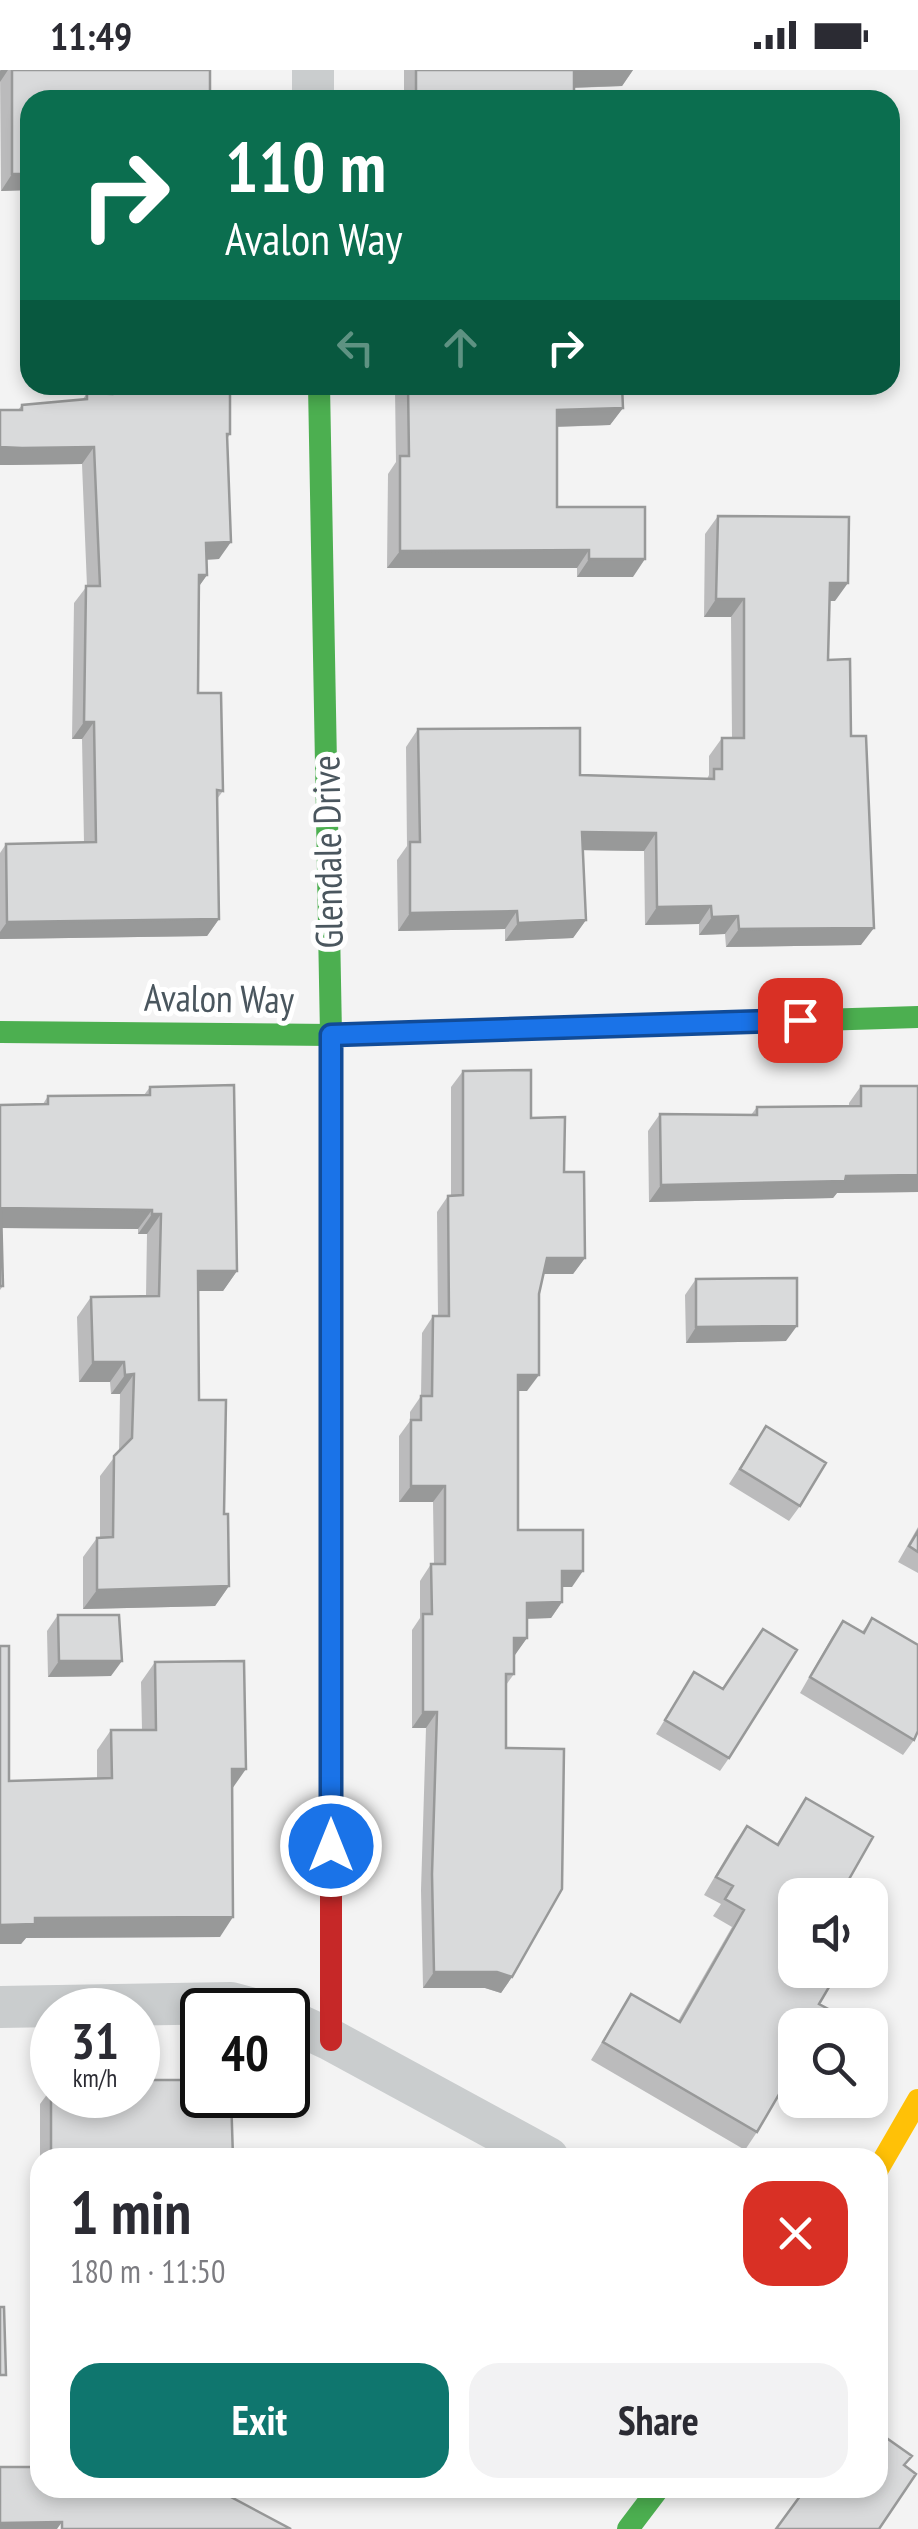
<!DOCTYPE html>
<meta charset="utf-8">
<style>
body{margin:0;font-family:"PT Sans Narrow",sans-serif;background:#f2f2f3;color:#2b2b33;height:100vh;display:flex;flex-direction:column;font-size:38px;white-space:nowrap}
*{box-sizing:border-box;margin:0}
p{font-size:32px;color:#7c7c81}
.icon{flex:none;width:55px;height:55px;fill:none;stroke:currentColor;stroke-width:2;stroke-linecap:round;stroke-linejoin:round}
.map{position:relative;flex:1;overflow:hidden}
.drawer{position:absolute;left:30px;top:2078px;width:858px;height:350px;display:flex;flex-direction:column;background:#fff;border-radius:30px;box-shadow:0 5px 15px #0003}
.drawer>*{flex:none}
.banner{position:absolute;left:20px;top:20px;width:880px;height:305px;border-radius:30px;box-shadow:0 5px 15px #0003;background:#0b6e4f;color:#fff;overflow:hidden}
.buttons{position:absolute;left:778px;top:1808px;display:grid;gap:20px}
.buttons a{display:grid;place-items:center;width:110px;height:110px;border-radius:20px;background:#fff;box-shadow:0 5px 15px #0003;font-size:50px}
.speed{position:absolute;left:30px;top:1918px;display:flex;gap:20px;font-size:50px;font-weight:700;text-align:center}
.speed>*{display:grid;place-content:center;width:130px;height:130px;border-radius:50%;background:#fff;box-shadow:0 5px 15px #0003;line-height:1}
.speed small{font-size:25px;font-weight:400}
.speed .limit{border:5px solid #111;border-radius:15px;background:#fff;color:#111}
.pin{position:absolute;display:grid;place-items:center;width:85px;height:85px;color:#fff;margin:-42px;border-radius:20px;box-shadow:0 5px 15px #0006}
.me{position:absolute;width:110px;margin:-55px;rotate:0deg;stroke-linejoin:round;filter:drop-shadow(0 0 8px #0008)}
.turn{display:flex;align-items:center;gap:35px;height:210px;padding:0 40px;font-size:45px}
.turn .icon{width:130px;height:130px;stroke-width:2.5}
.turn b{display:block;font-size:70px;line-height:85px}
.lanes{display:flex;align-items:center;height:95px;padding:0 40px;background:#0003;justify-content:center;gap:50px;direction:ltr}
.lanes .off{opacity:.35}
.round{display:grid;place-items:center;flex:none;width:105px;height:105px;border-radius:30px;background:#f2f2f3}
.summary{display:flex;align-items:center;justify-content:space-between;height:170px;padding:0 40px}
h1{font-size:60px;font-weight:700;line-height:75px}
.cta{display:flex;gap:20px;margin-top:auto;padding:20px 40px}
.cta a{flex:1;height:115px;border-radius:30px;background:#0f766e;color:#fff;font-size:40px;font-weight:700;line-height:115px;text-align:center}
.cta a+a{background:#f2f2f3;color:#2b2b33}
.status{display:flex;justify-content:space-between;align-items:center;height:70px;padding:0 50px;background:#fff;direction:ltr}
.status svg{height:28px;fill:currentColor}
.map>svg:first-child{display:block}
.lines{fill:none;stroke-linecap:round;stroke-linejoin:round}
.street{stroke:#cacdce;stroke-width:42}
.fast{stroke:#4caf50;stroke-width:22}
.slow{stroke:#ffc107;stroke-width:22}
.jam{stroke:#c62828;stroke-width:22}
.wall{fill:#bbbbbc}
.shaded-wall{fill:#989999}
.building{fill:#d9dadb;stroke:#989999;stroke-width:2.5}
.route-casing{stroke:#114b97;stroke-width:25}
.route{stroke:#1a73e8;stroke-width:18}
.labels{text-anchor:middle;stroke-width:10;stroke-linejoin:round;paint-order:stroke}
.street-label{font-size:38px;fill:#4a565e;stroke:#fff}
</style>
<div class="status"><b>11:49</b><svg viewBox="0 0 49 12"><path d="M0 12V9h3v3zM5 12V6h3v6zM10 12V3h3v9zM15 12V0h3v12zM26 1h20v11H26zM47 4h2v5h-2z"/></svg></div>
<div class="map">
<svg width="918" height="2459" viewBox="0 0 918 2459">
<rect width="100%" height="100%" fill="#f3f3f3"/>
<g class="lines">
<path class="street" d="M 313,0 L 313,30
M 0,1937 L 231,1933 L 257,1940
M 288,1950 L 331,1970 L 548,2088"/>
<path class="fast" d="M 319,315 L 331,965 L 331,1137
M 0,962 L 331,965 L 918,947
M 628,2459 L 659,2418"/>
<path class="slow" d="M 331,1137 L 331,1726
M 878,2099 L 918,2030"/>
<path class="jam" d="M 331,1726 L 331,1970"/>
</g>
<path class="wall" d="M 0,0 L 210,0 L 30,30 L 30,120 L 1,121 Z
M 404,0 L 633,0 L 622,16 L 574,18 L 574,30 L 404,30 Z
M 99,315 L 230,315 L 230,364 L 227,369 L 219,489 L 206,490 L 207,505 L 199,516 L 198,623 L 223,721 L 217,729 L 219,849 L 207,866 L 0,869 L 0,783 L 6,774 L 84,772 L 82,669 L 72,669 L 74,533 L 87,516 L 82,394 L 0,395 L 0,339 L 18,340 L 22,335 L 83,329 L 87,323 L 99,323 Z
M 398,315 L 623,338 L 610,355 L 557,357 L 557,437 L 633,507 L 577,507 L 577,498 L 387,498 L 388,404 L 396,392 L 395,319 Z
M 718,446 L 835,531 L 830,531 L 828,590 L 851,666 L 861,875 L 726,877 L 725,864 L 699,865 L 699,854 L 645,855 L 644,781 L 583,780 L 586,850 L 573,868 L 505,871 L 505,859 L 398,861 L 397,790 L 407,776 L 406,677 L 418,659 L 580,705 L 707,709 L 709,705 L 709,686 L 722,668 L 732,668 L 731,547 L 704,547 L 705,464 Z
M 463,1001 L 531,1048 L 564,1102 L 585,1188 L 573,1204 L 543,1204 L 539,1224 L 527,1321 L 518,1321 L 518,1460 L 572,1517 L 562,1517 L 562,1532 L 551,1548 L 527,1549 L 527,1568 L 514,1585 L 514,1604 L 506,1615 L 506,1678 L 512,1907 L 501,1923 L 485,1918 L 423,1918 L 421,1820 L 426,1658 L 412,1658 L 412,1560 L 420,1548 L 420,1511 L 431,1494 L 434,1494 L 433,1432 L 399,1432 L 399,1366 L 410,1351 L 410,1342 L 421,1326 L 422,1263 L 433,1246 L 438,1246 L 437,1142 L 448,1126 L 451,1125 L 451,1017 Z
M 861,1016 L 918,1016 L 918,1122 L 837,1123 L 833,1128 L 649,1132 L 648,1061 L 660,1044 L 751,1045 L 757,1037 L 849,1036 L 849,1033 Z
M 150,1017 L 237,1201 L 223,1221 L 198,1221 L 199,1330 L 224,1444 L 229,1516 L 215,1536 L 83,1539 L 83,1487 L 97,1468 L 100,1468 L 100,1406 L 119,1381 L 120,1324 L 111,1324 L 110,1312 L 79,1312 L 77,1247 L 91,1227 L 146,1226 L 147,1164 L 138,1164 L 138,1159 L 2,1158 L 3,1216 L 0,1220 L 0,1035 L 43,1034 L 48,1026 L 144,1025 Z
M 696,1209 L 786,1271 L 686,1273 L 685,1225 Z
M 766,1356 L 800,1436 L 789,1451 L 729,1414 Z
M 918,1457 L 918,1503 L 898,1492 Z
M 58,1545 L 111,1606 L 48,1607 L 47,1561 Z
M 872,1548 L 914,1670 L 903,1685 L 800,1623 L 832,1567 L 843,1551 L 862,1562 Z
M 155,1592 L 232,1718 L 220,1867 L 26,1868 L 21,1874 L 9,1711 L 97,1709 L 97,1680 L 111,1660 L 142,1660 L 141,1612 Z
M 694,1602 L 729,1688 L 720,1701 L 656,1664 Z
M 806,1728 L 795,1825 L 795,2001 L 793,2005 L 791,2004 L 757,2062 L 745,2080 L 591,1990 L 631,1924 L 678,1951 L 732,1857 L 713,1846 L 721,1834 L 704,1825 L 734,1774 L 747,1756 L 776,1775 Z
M 142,2010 L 233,2088 L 40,2088 L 40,2034 L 51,2019 L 138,2025 L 138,2017 Z"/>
<path class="shaded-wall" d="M 1,0 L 8,0 L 0,12 L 0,1 Z
M 574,0 L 633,0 L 622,16 L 562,18 Z
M 12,104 L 30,104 L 30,120 L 1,121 Z
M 804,315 L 839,315 L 838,317 L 802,318 Z
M 623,338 L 610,355 L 545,357 L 557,340 Z
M 0,377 L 94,377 L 82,394 L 10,395 L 0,395 Z
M 231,472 L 219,489 L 194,490 L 206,473 Z
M 589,480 L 577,498 L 387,498 L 400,481 Z
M 589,489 L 645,489 L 633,507 L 577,507 Z
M 199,505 L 207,505 L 195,522 Z
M 830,513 L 848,513 L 835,531 L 818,531 Z
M 716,529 L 744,529 L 731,547 L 704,547 Z
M 84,652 L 94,652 L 82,669 L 72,669 Z
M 582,762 L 656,763 L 644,781 L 570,780 Z
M 711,836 L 699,854 L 645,855 L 657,837 Z
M 517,841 L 505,859 L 398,861 L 410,843 Z
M 738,846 L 725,864 L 699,865 L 712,847 Z
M 219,849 L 207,866 L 0,869 L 0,862 L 7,852 Z
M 586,850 L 573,868 L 505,871 L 518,853 Z
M 874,858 L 861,875 L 726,877 L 739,859 Z
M 918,1105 L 918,1122 L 837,1123 L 833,1128 L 649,1132 L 661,1115 L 846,1106 Z
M 1,1138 L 152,1140 L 138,1159 L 0,1158 Z
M 152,1144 L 161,1144 L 147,1164 L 138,1164 Z
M 547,1188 L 585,1188 L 573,1204 L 536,1204 Z
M 198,1201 L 237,1201 L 223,1221 L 184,1221 Z
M 797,1256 L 786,1271 L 686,1273 L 696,1257 Z
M 93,1292 L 124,1292 L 110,1312 L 79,1312 Z
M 134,1304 L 120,1324 L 111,1324 L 125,1305 Z
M 518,1305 L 539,1305 L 527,1321 L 507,1321 Z
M 411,1416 L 445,1416 L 433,1432 L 399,1432 Z
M 562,1501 L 583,1501 L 572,1517 L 551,1517 Z
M 229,1516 L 215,1536 L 83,1539 L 97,1520 Z
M 562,1532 L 551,1548 L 515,1549 L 527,1533 Z
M 514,1568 L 527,1568 L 515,1585 L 503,1585 Z
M 59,1591 L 122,1591 L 111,1606 L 48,1607 Z
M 423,1642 L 437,1642 L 426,1658 L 412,1658 Z
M 232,1699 L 246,1699 L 232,1719 Z
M 233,1847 L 220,1867 L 26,1868 L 21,1874 L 0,1874 L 0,1855 L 35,1848 Z
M 434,1902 L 497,1902 L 512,1907 L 501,1923 L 485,1918 L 423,1918 Z
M 62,2452 L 57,2459 L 0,2459 L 0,2453 Z"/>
<path class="building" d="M 12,0 L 210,0 L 210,30 L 30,30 L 30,104 L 12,104 Z
M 416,0 L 588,0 L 574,0 L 574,30 L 416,30 Z
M 111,315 L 230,315 L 230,364 L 227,364 L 231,472 L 206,473 L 207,505 L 199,505 L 198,623 L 221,623 L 223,721 L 217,720 L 219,849 L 7,852 L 6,774 L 96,772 L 94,652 L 84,652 L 86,516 L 100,516 L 94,377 L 22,378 L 0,377 L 0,340 L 22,340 L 22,335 L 87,329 L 87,323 L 112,324 Z
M 408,315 L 622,315 L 623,338 L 557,340 L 557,437 L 645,437 L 645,489 L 589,489 L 589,480 L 400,481 L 400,386 L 409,386 Z
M 718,446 L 849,447 L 848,513 L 830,513 L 828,590 L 850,589 L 851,666 L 866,666 L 874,858 L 739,859 L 738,846 L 712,847 L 711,836 L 657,837 L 656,763 L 582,762 L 586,850 L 518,853 L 517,841 L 410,843 L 410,772 L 420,772 L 418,659 L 580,658 L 580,705 L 714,709 L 714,699 L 722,699 L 722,668 L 744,668 L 744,529 L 716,529 Z
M 531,1000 L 531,1048 L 565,1047 L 564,1102 L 584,1102 L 585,1188 L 547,1188 L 539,1224 L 539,1305 L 518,1305 L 518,1460 L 583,1460 L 583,1501 L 562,1501 L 562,1532 L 527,1533 L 527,1568 L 514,1568 L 514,1604 L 506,1604 L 506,1678 L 564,1679 L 562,1819 L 512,1907 L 497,1902 L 434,1902 L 432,1804 L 437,1642 L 423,1642 L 423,1544 L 432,1544 L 431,1494 L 445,1494 L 445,1416 L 411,1416 L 411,1350 L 421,1350 L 421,1326 L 432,1326 L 433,1246 L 449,1246 L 448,1126 L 463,1125 L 463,1001 Z
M 234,1015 L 237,1201 L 198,1201 L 199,1330 L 226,1330 L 224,1444 L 228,1444 L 229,1516 L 97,1520 L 97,1468 L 113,1467 L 114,1386 L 132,1368 L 134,1304 L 125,1305 L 124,1292 L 93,1292 L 91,1227 L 159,1226 L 161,1144 L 152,1144 L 152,1140 L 1,1138 L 3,1216 L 0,1216 L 0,1035 L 48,1034 L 48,1026 L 150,1025 L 150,1017 Z
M 861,1016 L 918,1016 L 918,1105 L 846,1106 L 845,1111 L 661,1115 L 660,1044 L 757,1045 L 757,1037 L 861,1036 Z
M 797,1208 L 797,1256 L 696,1257 L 696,1209 Z
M 766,1356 L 826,1393 L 800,1436 L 740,1399 Z
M 918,1461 L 918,1482 L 909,1476 Z
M 58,1545 L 119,1545 L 122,1591 L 59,1591 Z
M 872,1548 L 918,1575 L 918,1661 L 914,1670 L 810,1607 L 843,1551 L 864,1563 Z
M 763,1559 L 797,1580 L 729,1688 L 665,1650 L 694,1602 L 723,1619 Z
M 0,1576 L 9,1576 L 9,1711 L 112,1708 L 111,1660 L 156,1660 L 155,1592 L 244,1591 L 246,1699 L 232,1699 L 233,1847 L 35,1848 L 35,1854 L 0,1855 Z
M 806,1728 L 873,1767 L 840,1825 L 795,1825 L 795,1900 L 811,1900 L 832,1912 L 819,1934 L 832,1941 L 824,1955 L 795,1955 L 795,1997 L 757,2062 L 603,1972 L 631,1924 L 680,1952 L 744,1840 L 725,1829 L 733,1816 L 716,1807 L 747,1756 L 778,1775 Z
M 142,2010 L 202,2010 L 202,2025 L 231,2025 L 233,2088 L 51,2088 L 51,2019 L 52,2019 L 52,2025 L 138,2025 L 138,2018 L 142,2018 Z
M 0,2237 L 4,2237 L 6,2305 L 0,2305 Z
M 878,2362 L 912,2386 L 904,2395 L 916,2404 L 879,2459 L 776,2459 L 806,2418 L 878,2418 Z
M 0,2397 L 40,2397 L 40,2418 L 214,2418 L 291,2459 L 62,2459 L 62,2452 L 0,2453 Z"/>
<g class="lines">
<defs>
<path id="route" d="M 331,1776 L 331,965 L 800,950"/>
</defs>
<use href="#route" class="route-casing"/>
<use href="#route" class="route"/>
</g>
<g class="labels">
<g class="street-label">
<text transform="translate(328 782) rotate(-91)" y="13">Glendale Drive</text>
<text transform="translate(219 929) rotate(1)" y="13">Avalon Way</text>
</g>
</g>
</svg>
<div class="buttons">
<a><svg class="icon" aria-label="sound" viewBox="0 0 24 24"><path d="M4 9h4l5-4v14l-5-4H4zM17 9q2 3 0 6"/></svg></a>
<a><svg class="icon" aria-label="search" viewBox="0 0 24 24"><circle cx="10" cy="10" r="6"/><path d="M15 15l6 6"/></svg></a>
</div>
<div class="speed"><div>31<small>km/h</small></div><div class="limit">40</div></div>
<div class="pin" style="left:800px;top:950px;background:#d93025"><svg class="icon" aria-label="arrive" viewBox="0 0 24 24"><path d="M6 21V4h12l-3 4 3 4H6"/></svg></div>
<svg class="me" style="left:331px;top:1776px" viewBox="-20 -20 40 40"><circle r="17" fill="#1a73e8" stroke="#fff" stroke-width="3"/><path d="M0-11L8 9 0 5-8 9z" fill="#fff"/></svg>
<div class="banner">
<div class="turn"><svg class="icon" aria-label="right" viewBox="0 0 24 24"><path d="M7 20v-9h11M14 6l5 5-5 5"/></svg><div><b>110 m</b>Avalon Way</div></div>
<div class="lanes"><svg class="icon off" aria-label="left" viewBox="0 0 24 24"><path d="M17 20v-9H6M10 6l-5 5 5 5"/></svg><svg class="icon off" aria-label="ahead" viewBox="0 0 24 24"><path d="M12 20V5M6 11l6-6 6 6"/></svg><svg class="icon" aria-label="right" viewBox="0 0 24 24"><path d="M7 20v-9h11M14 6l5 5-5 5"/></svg></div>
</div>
<section class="drawer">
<div class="summary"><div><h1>1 min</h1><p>180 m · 11:50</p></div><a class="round" style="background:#d93025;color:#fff"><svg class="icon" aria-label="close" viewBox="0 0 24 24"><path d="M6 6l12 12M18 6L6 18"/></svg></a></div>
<div class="cta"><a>Exit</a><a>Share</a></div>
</section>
</div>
